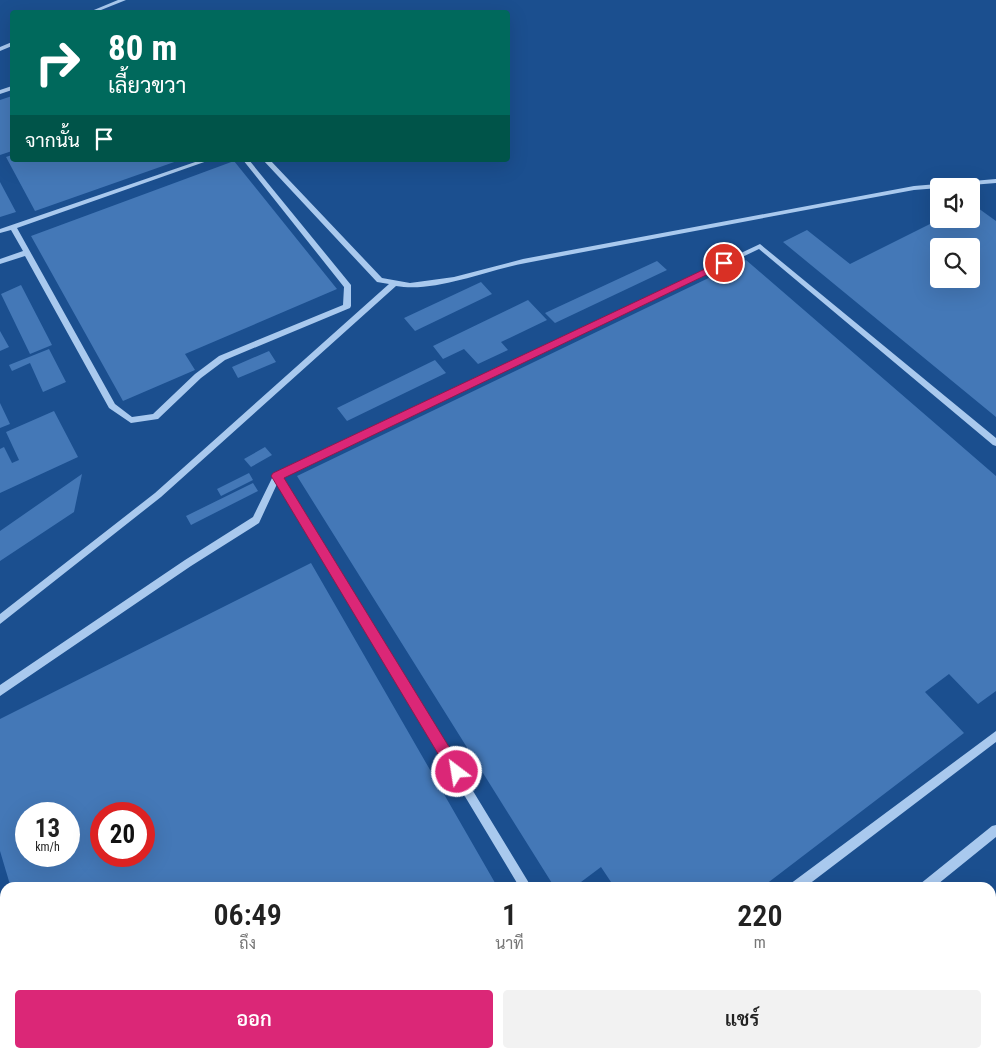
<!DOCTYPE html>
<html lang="th">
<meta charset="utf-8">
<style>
body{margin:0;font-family:"Roboto Condensed",Sarabun,sans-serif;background:#f2f2f2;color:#222;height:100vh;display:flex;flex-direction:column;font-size:19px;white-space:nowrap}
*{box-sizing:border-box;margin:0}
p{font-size:16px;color:#767676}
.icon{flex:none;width:28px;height:28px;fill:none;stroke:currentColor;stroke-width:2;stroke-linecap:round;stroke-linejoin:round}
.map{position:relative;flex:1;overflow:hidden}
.drawer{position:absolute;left:0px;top:882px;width:996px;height:176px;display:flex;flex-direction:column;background:#fff;border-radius:15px 15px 0 0;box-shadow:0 5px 20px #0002}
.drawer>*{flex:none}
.banner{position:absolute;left:10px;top:10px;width:500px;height:152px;border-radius:5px;box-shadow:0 5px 20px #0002;background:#00695c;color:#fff;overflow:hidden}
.tools{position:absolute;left:930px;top:178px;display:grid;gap:10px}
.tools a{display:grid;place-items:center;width:50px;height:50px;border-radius:5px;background:#fff;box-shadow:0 5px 20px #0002;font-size:25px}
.speed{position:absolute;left:15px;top:802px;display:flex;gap:10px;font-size:25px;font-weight:700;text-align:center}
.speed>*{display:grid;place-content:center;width:65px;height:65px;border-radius:50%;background:#fff;box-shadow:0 5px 20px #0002;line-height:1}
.speed small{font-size:12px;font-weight:400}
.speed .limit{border:8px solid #d22;background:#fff;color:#111}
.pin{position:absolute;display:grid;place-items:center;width:42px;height:42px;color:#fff;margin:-21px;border:2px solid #fff;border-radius:50%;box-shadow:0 1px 5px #0007}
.me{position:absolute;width:55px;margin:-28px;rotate:329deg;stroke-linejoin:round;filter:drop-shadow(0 0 4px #0008)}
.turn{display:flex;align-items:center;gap:18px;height:105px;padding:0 15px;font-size:22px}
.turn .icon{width:65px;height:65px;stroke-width:2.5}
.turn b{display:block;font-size:35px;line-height:42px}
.then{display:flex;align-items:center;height:48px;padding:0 15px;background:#0003;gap:10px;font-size:19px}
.eta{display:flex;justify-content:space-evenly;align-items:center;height:85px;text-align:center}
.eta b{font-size:30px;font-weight:600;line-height:35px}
.primary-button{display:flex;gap:10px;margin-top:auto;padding:10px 15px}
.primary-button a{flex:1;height:58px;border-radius:5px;background:#db2777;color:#fff;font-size:20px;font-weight:600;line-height:58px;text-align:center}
.primary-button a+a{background:#f2f2f2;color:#222}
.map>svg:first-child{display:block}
.building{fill:#4478b7;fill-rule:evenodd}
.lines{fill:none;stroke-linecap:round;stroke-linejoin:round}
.minor{fill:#a9c9ee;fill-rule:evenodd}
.route{fill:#db2777;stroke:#8e194d}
</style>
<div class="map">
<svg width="996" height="1058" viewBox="0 0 996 1058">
<rect width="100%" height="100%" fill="#1b4f8f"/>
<path class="building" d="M 12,96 L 12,151 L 0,155 L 0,100 Z
M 12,155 L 12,160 L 180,160 L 35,211 L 6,157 Z
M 234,161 L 337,289 L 185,354 L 195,370 L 123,401 L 31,236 Z
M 0,182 L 16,212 L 0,217 Z
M 971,203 L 996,221 L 996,417 L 783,242 L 807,230 L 850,264 L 940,219 L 971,219 ZM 939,246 L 971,246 L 971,279 L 939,279 Z
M 746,260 L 996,476 L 996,691 L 978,704 L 949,674 L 925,692 L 964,733 L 761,888 L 615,888 L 601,867 L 573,888 L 555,888 L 297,476 Z
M 657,261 L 667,270 L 555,323 L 545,313 Z
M 481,282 L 492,294 L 415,331 L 404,318 Z
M 21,285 L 52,345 L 30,354 L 1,294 Z
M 528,300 L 547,320 L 501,342 L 508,350 L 478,364 L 464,349 L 443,359 L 433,346 Z
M 0,331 L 9,347 L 0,351 Z
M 49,349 L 66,382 L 43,392 L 30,363 L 12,371 L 9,365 Z
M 269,351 L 276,362 L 238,378 L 232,367 Z
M 435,360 L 446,373 L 347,421 L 337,408 Z
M 0,403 L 10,424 L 0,428 Z
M 54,411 L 78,457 L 0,493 L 0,449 L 4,447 L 12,463 L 19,460 L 6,432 Z
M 265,447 L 272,455 L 251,467 L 244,459 Z
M 249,473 L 253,480 L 221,496 L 217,489 Z
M 82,474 L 74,512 L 0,561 L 0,531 Z
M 253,483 L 258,491 L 191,525 L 186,516 Z
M 311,563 L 498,888 L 11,888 L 0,851 L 0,719 ZM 26,814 L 69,814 L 69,856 L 26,856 ZM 101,814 L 144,814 L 144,856 L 101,856 Z
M 59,1054 L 522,1054 L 516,1058 L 60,1058 Z
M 892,1054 L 935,1054 L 938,1058 L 887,1058 Z"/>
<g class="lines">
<path class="minor" d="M 118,0 L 126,0 L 96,12 L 89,12 Z
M 12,42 L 12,46 L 0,51 L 0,47 Z
M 12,86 L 12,90 L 0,94 L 0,90 Z
M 201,160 L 210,160 L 17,228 L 115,404 L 132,417 L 153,414 L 195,374 L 219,356 L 343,305 L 344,287 L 243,160 L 249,160 L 351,285 L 351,306 L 350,308 L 225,360 L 201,378 L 158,419 L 131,423 L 109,408 L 25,256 L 0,264 L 0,259 L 23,251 L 11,230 L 0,233 L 0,229 Z
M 263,160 L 270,160 L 382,278 L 410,283 L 454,277 L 523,259 L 914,186 L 996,179 L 996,183 L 959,186 L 939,186 L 939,188 L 914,190 C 785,214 655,238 526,263 C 487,270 435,293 396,286 L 161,497 L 0,624 L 0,614 L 155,493 L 389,284 L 377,282 Z
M 760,244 L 996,438 L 996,446 L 993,445 L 759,249 L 282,477 L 532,888 L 520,888 L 277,484 L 259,523 L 191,566 L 0,696 L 0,685 L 185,560 L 253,517 L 274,474 Z
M 996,731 L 996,742 L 804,888 L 789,888 L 790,884 Z
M 996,825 L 996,837 L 933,888 L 919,888 L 920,884 L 992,826 Z
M 622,1054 L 635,1054 L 637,1058 L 624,1058 Z
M 707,1054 L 722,1054 L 720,1058 L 705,1058 Z"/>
</g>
<path class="route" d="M 724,260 L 727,261 L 727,265 L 284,478 L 462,768 L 464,772 L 462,777 L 457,779 L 452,777 L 273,479 L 271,476 L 273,473 Z"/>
</svg>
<div class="tools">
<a><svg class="icon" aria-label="sound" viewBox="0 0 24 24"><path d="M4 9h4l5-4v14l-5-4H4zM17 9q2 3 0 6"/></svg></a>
<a><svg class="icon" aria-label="search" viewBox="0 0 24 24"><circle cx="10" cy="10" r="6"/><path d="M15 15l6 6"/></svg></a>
</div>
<div class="speed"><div>13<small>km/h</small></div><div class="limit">20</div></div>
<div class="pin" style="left:724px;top:263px;background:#d93025"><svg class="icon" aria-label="arrive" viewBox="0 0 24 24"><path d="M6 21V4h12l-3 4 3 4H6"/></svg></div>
<svg class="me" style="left:457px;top:772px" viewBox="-20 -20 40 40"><circle r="17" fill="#db2777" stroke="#fff" stroke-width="3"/><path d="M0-11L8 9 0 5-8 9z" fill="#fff"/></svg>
<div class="banner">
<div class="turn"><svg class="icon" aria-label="right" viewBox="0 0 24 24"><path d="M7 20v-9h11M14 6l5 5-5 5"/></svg><div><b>80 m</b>เลี้ยวขวา</div></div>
<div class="then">จากนั้น<svg class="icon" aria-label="arrive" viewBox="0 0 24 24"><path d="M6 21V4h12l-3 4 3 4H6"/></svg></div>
</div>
<section class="drawer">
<div class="eta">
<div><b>06:49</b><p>ถึง</p></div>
<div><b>1</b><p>นาที</p></div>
<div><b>220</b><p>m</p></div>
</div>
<div class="primary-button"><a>ออก</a><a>แชร์</a></div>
</section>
</div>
